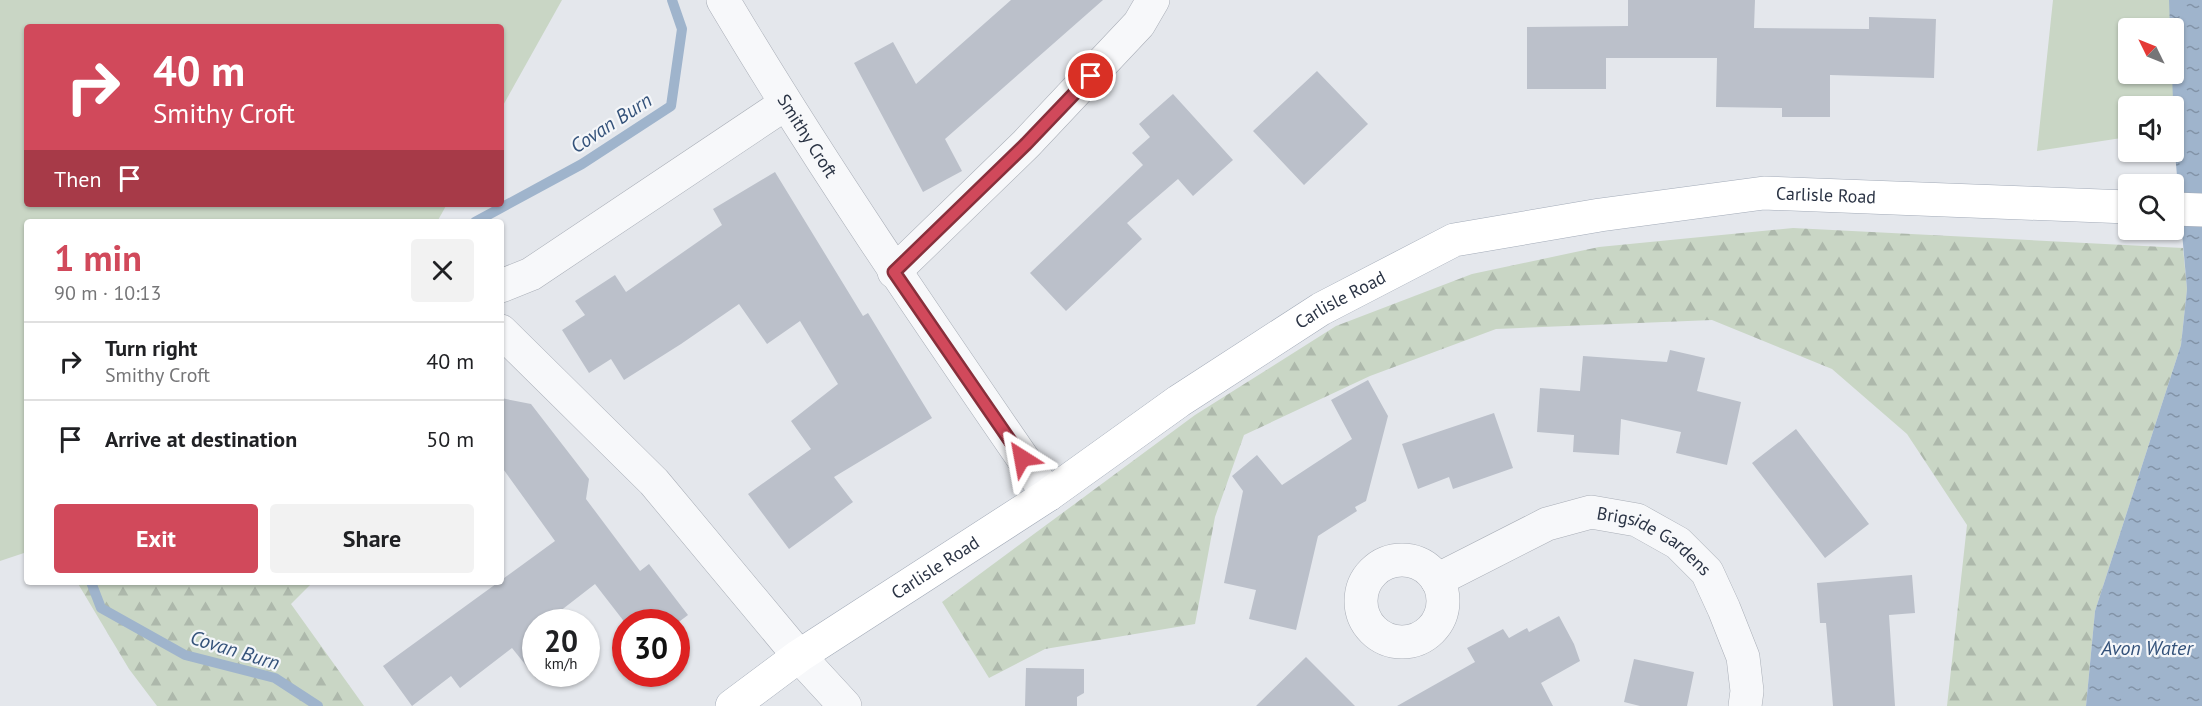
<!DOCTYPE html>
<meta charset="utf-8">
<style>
body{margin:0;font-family:"PT Sans",sans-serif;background:#f2f2f2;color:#202124;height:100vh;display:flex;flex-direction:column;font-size:22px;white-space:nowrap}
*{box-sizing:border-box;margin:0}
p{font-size:20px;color:#757577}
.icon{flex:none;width:33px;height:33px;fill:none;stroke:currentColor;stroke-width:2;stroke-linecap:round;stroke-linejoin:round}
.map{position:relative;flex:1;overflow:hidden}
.panel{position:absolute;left:24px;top:219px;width:480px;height:366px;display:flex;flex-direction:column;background:#fff;border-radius:6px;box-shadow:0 2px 4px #0004}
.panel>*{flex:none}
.banner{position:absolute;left:24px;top:24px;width:480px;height:183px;border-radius:6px;box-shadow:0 2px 4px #0004;background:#d1495b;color:#fff;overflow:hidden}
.needle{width:39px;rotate:313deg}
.controls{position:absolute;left:2118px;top:18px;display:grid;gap:12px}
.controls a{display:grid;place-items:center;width:66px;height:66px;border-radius:6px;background:#fff;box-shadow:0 2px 4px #0004;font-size:30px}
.speed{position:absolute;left:522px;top:609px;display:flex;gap:12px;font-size:30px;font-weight:700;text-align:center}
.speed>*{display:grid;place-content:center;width:78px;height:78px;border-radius:50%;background:#fff;box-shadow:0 2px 4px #0004;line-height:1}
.speed small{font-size:15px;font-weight:400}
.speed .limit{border:9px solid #d22;background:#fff;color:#111}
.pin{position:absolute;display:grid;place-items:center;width:51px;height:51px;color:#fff;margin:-26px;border:3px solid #fff;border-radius:50%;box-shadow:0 2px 6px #0007}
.me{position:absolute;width:66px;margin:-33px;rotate:326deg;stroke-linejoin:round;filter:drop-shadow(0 0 4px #0008)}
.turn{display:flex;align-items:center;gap:21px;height:126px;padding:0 30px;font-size:27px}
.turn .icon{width:78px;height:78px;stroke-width:2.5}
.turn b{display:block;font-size:42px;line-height:51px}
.then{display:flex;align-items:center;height:57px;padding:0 30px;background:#0003;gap:12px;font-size:22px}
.round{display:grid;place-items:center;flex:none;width:63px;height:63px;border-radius:6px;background:#f2f2f2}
.head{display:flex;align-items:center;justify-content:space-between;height:102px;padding:0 30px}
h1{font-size:36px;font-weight:800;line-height:45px;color:#d1495b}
.cta{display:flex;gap:12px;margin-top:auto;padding:12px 30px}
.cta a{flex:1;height:69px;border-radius:6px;background:#d1495b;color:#fff;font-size:24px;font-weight:800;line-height:69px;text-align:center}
.cta a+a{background:#f2f2f2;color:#202124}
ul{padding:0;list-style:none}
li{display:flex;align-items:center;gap:18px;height:78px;padding:0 30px;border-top:2px solid #e0e0e0}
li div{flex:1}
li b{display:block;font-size:22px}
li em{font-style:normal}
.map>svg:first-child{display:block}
.green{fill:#c9d6c5;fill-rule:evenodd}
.forest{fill:url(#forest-firs)}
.water{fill:url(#water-ripples)}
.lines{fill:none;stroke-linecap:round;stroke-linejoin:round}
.stream{stroke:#9fb4cc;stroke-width:10}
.building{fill:#bbc0ca}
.minor-casing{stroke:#a9aeb7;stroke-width:34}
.major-casing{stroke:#a3abb8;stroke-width:34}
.minor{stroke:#f7f8fa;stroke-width:33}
.major{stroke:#fff;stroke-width:33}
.route-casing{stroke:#882f3b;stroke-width:15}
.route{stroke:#d1495b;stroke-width:10}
.labels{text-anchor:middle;stroke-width:4.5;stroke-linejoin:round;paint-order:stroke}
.street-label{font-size:18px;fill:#2b3445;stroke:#f4f6f9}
.water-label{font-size:20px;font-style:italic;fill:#34527a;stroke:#f4f6f9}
</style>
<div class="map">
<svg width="2202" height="706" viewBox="0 0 2202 706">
<defs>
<pattern id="forest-firs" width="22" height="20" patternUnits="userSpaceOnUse" patternTransform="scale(1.5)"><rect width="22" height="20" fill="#c9d6c5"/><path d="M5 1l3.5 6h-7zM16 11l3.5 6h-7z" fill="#adb8ab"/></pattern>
<pattern id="water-ripples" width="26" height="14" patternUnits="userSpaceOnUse" patternTransform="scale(1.5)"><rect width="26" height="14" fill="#9fb4cc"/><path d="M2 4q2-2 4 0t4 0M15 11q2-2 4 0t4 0" fill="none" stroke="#8293a7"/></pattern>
</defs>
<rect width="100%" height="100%" fill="#e4e7ec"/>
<path class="green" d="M 0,0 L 562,0 L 501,109 L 501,27 L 27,27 L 27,204 L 447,204 L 437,222 L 27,222 L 27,552 L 0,561 Z
M 2053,0 L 2202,0 L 2202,126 L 2174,130 L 2174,106 L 2128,106 L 2128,137 L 2037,151 ZM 2128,28 L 2174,28 L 2174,74 L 2128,74 Z"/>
<path class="forest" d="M 1793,228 L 2183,248 L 2187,289 L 2181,345 L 2095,611 L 2086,706 L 1947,706 L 1967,525 L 1907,434 L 1832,369 L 1712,320 L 1496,329 L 1370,376 L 1244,435 L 1215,517 L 1195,624 L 1045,649 L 989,678 L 942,602 L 1195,415 L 1336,326 L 1472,274 L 1599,247 Z
M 77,582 L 313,582 L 291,604 L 364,706 L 157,706 L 129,669 Z"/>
<path class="water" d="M 2169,0 L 2202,0 L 2202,706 L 2086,706 L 2095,611 L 2181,345 L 2187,289 L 2175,153 L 2172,74 L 2174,74 L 2174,28 L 2170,28 Z"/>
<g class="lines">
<path class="stream" d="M 475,222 L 582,164 L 671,106 L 682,29 L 672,0
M 91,582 L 101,608 L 185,655 L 275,678 L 318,706"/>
</g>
<path class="building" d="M 1011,0 L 1103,0 L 945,139 L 962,171 L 923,192 L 854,63 L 893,42 L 916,84 Z
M 1628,0 L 1755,0 L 1754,28 L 1869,29 L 1869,17 L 1936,19 L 1934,78 L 1830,75 L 1830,117 L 1782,117 L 1782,108 L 1716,107 L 1717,58 L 1606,58 L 1606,89 L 1527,89 L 1527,27 L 1628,26 Z
M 1317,71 L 1368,124 L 1304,185 L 1253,131 Z
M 1173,94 L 1233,160 L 1193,196 L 1178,179 L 1127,223 L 1142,239 L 1066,311 L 1030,273 L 1143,165 L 1132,153 L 1150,137 L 1139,124 Z
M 775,172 L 863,316 L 868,313 L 932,418 L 834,477 L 853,502 L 789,549 L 748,494 L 811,449 L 791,421 L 838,384 L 800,321 L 767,344 L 739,304 L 681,344 L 624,380 L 611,359 L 589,373 L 562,330 L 585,315 L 575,301 L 615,275 L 626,292 L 722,225 L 713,209 Z
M 1670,350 L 1705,358 L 1697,391 L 1741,402 L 1727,465 L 1676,453 L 1681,432 L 1621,419 L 1619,455 L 1573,452 L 1574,435 L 1537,432 L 1540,388 L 1580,391 L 1583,356 L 1667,362 Z
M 1368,380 L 1388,416 L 1366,501 L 1355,507 L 1357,511 L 1318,536 L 1296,630 L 1249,619 L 1256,590 L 1224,583 L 1243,491 L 1232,476 L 1257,455 L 1282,485 L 1352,439 L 1331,400 Z
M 501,398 L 531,404 L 589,479 L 586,499 L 640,571 L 649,564 L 688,615 L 676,624 L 676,622 L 626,622 L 626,624 L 595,584 L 546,622 L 536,622 L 536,678 L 512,648 L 460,688 L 451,676 L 412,706 L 383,666 L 555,541 L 501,466 Z
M 1494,413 L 1513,468 L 1453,489 L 1449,477 L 1418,489 L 1402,444 Z
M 1796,429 L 1869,524 L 1825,558 L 1752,463 Z
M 1912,575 L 1915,613 L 1889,615 L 1895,706 L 1833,706 L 1826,623 L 1820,623 L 1817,583 Z
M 1559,616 L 1574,644 L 1580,661 L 1541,683 L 1553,706 L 1397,706 L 1475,662 L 1467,648 L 1503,629 L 1509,638 L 1527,628 L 1529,632 Z
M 1306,657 L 1355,706 L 1256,706 Z
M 1634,659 L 1694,672 L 1687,706 L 1640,706 L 1624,702 Z
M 1026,668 L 1084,669 L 1084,693 L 1077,697 L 1077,706 L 1025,706 Z"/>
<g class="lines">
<defs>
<g id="minor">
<path id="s1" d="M 723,0 C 824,170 936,332 1048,495"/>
<path d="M 894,272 L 1026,144 L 1139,24 L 1153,0"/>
<path d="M 501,286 L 531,274 L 785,104"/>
<path d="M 501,331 L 654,482 L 799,656 L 845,706"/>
<circle cx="1402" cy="601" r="41"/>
<path id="s2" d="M 1437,580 L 1547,524 L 1591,512 L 1637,520 L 1678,543 L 1707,572 L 1724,609 L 1743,657 L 1747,691 L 1745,706"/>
</g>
<g id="major">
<path d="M 2174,209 L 2202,210"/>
<path id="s3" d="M 732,706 L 799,656 L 1048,495 L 1179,401 L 1321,309 L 1454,240 L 1600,215 L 1764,193 L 2128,207"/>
</g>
</defs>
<use href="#minor" class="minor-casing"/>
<use href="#major" class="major-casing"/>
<use href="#minor" class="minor"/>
<use href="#major" class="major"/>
</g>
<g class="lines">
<defs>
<path id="route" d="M 1022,458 L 894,272 L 1026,144 L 1091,76"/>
</defs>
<use href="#route" class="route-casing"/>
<use href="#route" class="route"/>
</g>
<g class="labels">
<g class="street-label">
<text dy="6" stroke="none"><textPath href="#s1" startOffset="160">Smithy Croft</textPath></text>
<text dy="6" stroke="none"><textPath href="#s3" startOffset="1236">Carlisle Road</textPath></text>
<text dy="6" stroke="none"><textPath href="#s3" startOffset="732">Carlisle Road</textPath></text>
<text dy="6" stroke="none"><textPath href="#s2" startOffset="240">Brigside Gardens</textPath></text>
<text dy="6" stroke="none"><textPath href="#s3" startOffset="246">Carlisle Road</textPath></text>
</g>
<g class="water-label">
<text transform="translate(611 123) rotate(-33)" y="7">Covan Burn</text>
<text x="2147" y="655">Avon Water</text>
<text transform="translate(235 650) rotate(17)" y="7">Covan Burn</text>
</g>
</g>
</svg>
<div class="controls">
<a><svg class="needle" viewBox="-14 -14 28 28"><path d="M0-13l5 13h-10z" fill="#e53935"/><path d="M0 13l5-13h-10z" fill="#757577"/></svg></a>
<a><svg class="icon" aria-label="sound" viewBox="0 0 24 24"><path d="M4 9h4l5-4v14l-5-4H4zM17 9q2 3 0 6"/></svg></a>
<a><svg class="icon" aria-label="search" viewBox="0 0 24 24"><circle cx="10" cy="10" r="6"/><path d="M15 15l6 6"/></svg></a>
</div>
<div class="speed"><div>20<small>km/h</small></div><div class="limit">30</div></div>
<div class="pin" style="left:1091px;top:76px;background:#d93025"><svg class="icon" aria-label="arrive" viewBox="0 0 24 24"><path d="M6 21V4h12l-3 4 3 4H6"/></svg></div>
<svg class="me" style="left:1022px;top:458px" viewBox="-20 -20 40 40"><path d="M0-17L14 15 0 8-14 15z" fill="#d1495b" stroke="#fff" stroke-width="4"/></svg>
<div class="banner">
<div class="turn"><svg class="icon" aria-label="right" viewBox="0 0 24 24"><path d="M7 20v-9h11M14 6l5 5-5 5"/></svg><div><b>40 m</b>Smithy Croft</div></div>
<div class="then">Then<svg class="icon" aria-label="arrive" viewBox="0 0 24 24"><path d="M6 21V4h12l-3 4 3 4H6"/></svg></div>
</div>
<section class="panel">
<div class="head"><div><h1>1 min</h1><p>90 m · 10:13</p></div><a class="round"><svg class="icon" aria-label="close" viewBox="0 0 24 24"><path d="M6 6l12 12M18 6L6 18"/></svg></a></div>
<ul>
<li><svg class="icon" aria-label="right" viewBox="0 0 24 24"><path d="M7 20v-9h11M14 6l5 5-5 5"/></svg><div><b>Turn right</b><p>Smithy Croft</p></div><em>40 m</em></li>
<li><svg class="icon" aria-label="arrive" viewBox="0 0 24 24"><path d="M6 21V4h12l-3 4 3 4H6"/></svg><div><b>Arrive at destination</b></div><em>50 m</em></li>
</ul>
<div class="cta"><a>Exit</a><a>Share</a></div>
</section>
</div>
